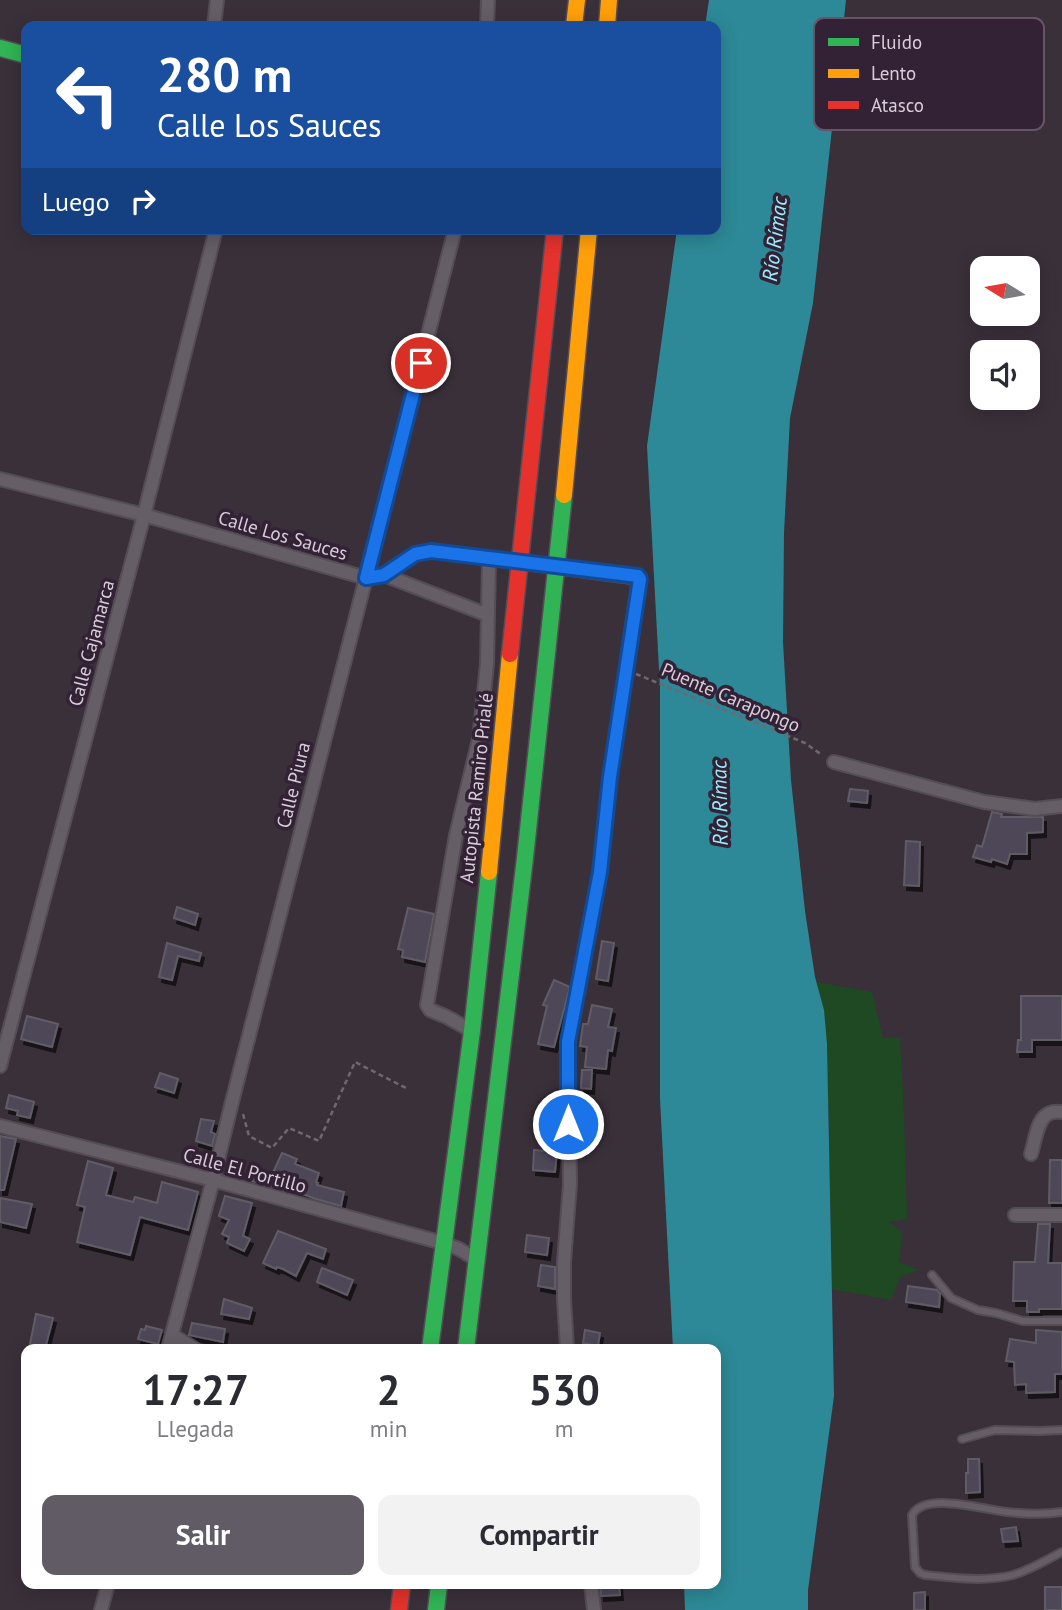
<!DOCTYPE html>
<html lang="es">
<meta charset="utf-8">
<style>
body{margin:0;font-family:"PT Sans",sans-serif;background:#f2f2f3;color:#2b2b33;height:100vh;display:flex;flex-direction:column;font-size:26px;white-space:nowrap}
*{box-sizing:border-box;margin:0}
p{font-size:23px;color:#7c7c81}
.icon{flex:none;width:38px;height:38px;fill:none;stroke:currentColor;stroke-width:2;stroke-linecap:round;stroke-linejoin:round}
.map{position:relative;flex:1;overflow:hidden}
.drawer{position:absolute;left:21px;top:1344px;width:700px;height:245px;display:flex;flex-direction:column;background:#fff;border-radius:14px;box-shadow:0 4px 18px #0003}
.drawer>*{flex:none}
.guide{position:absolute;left:21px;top:21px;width:700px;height:214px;border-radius:14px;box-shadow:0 4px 18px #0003;background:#1a4fa0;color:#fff;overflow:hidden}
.needle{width:46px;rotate:281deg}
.controls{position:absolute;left:970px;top:256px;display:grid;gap:14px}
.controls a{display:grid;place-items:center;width:70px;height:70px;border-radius:14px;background:#fff;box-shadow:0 4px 18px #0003;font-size:35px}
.pin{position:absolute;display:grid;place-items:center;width:60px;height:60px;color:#fff;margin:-30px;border:4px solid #fff;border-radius:50%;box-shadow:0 2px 7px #0007}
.me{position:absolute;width:77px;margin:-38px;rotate:0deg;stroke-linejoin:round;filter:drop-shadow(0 0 5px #0008)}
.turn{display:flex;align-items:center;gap:24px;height:147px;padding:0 21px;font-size:32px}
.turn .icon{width:91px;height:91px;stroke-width:2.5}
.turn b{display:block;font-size:49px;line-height:60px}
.then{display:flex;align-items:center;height:66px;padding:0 21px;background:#0003;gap:14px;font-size:26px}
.eta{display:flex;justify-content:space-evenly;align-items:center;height:119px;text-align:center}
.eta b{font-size:42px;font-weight:800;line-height:49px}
.primary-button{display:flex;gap:14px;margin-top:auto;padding:14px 21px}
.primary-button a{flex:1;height:80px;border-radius:14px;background:#605b65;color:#fff;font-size:28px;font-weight:800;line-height:80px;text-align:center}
.primary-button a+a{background:#f2f2f3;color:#2b2b33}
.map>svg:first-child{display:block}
.green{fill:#1f4922}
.water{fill:#2d8997}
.building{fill:#4d4759;stroke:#605c66;stroke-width:2;filter:url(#shadow)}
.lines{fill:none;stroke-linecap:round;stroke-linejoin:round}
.lane-casing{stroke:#554c55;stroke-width:10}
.street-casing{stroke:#554c55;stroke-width:16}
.fast-casing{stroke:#554c55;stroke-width:19}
.slow-casing{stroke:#554c55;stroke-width:19}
.jam-casing{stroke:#554c55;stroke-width:19}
.path{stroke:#6f6870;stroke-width:2.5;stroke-dasharray:5 3.5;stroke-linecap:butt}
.lane{stroke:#665e66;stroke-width:6}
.street{stroke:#665e66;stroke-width:12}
.fast{stroke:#30b455;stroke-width:16}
.slow{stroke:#ff9f0a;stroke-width:16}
.jam{stroke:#e5322d;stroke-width:16}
.route-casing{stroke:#114b97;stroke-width:18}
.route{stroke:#1a73e8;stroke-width:12}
.labels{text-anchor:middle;stroke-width:7;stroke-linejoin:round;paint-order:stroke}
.street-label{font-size:19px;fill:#d9cdda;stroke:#332135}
.water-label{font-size:21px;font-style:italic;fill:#97effd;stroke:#332135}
.key{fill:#332135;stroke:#655567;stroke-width:2}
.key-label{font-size:19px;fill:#d9cdda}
</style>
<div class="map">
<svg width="1062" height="1610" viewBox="0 0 1062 1610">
<defs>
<filter id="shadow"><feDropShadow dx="3" dy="5" stdDeviation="0" flood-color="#0009"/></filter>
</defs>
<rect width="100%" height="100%" fill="#3a303a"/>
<path class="green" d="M 817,982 L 872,992 L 883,1038 L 900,1037 L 904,1114 L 907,1219 L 889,1222 L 902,1232 L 899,1262 L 918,1270 L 900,1277 L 891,1300 L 832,1289 L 827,1044 Z"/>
<path class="water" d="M 709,0 L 846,0 L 813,303 L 790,418 L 784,533 L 783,642 L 791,780 L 805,911 L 815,977 L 824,1010 L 827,1044 L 834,1396 L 808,1590 L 808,1610 L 685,1610 L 684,1584 L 716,1584 L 716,1349 L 673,1349 L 660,1099 L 660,688 L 647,446 L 677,229 L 716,229 L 716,26 L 705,26 Z"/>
<path class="building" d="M 850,789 L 868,791 L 867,803 L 848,801 Z
M 992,812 L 1002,814 L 1001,817 L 1043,817 L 1043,832 L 1027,833 L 1027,854 L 1010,854 L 1007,864 L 992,859 L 991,862 L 973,857 L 977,845 L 982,847 Z
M 906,841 L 920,842 L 919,886 L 904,885 Z
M 177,907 L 198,914 L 195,925 L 174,918 Z
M 408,908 L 434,914 L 425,962 L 402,957 L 403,950 L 398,949 Z
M 602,941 L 614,943 L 608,981 L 596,979 Z
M 167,943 L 201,953 L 199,961 L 178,956 L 172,980 L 159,977 Z
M 554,980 L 570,987 L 554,1047 L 538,1044 L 547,1006 L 543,1005 Z
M 1021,996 L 1062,996 L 1062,1040 L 1032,1040 L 1032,1052 L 1017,1052 L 1018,1040 L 1021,1040 Z
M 592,1005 L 612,1009 L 608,1027 L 616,1028 L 612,1051 L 608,1050 L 606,1069 L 585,1067 L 587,1047 L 580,1046 L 583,1024 L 588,1024 Z
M 27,1016 L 58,1024 L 52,1047 L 21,1039 Z
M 582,1070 L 592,1070 L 591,1089 L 581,1088 Z
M 160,1073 L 178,1079 L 174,1093 L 155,1087 Z
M 9,1095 L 34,1102 L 30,1118 L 17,1115 L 18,1111 L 6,1108 Z
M 201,1119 L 214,1121 L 211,1132 L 215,1134 L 212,1146 L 196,1141 Z
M 0,1136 L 16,1139 L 4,1190 L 0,1190 Z
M 534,1150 L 557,1152 L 555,1172 L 533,1170 Z
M 282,1153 L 297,1159 L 295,1164 L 319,1173 L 316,1182 L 318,1183 L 317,1185 L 344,1192 L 341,1206 L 316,1199 L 289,1189 L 288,1191 L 248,1180 L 250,1171 L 272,1175 Z
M 1050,1160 L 1062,1160 L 1062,1203 L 1049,1203 Z
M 88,1161 L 113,1168 L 106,1195 L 133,1202 L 135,1197 L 157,1203 L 162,1182 L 198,1192 L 188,1230 L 140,1217 L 130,1255 L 77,1242 L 85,1207 L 77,1205 Z
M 225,1196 L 252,1203 L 243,1236 L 250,1239 L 244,1251 L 227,1243 L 229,1237 L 222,1234 L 229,1220 L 219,1216 Z
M 0,1198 L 32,1204 L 26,1228 L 0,1222 Z
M 1038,1224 L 1050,1224 L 1048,1263 L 1062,1263 L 1062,1309 L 1039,1309 L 1039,1312 L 1027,1312 L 1027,1301 L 1013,1301 L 1014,1262 L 1035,1262 Z
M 278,1231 L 326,1249 L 323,1259 L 307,1253 L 296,1276 L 283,1269 L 277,1267 L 276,1269 L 263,1263 Z
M 527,1235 L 549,1238 L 547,1255 L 525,1252 Z
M 541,1265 L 555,1267 L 555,1289 L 538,1286 Z
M 322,1268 L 353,1280 L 347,1295 L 317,1282 Z
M 908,1286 L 937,1290 L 940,1294 L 939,1307 L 906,1302 Z
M 224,1299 L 252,1308 L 249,1319 L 221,1314 Z
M 36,1314 L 53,1318 L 45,1349 L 29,1349 Z
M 192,1323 L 225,1329 L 223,1342 L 189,1335 Z
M 146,1326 L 162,1330 L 158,1344 L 138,1339 L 141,1329 L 145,1330 Z
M 585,1330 L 600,1333 L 598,1346 L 583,1343 Z
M 1036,1330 L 1062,1332 L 1062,1374 L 1055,1374 L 1055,1392 L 1026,1393 L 1026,1384 L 1015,1385 L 1014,1362 L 1006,1361 L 1010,1339 L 1036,1343 Z
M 968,1459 L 979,1459 L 980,1492 L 966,1493 L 966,1473 L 968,1473 Z
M 1016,1527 L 1018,1541 L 1003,1542 L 1001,1529 Z
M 600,1584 L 619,1584 L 620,1595 L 601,1596 Z
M 1045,1587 L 1062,1587 L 1062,1610 L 1045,1610 Z
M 925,1592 L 925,1610 L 914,1610 L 914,1593 Z"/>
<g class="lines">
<defs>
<path id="lane" d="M 932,1275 L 951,1298 L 978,1310 L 996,1313 L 1023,1321 L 1062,1321
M 962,1439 L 995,1430 L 1040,1431 L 1062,1430
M 1062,1512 C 1044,1515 1025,1514 1007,1512 C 984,1510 925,1491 912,1515 L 915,1567 L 920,1573 L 925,1575 C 954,1578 985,1582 1013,1575 C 1031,1570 1046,1560 1062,1552"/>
<path id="street" d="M 214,26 L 217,0
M 487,26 L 488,0
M 0,479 L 144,515 L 366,578 L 384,575 L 415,554 L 431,551 L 639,578 L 610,777 L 600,872 L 568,1042 L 570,1184 L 564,1262 L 564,1299 L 567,1349
M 384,575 L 488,615
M 834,762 L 984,802 L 1035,809 L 1062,806
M 472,1031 L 447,1017 L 430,1010 L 427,1005 L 456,835 L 479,739 L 487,664 L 489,559
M 0,1066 L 144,515 L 216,229
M 0,1126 L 213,1180 L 443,1243 L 459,1249 L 477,1260
M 1031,1154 C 1035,1142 1037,1117 1050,1113 C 1054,1111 1058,1112 1062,1112
M 1015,1215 L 1062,1215
M 172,1335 L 195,1349
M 168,1349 L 213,1180 L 232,1102 L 455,229
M 591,1584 L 594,1610
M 101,1610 L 108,1584"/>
<path id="fast" d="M 0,48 L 26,55
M 430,1349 L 472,1031 L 489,872
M 466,1349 L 525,858 L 564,495
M 436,1610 L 439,1584"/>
<path id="slow" d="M 574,26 L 577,0
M 607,26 L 609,0
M 564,495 L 589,229
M 489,872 L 510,654"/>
<path id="jam" d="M 510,654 L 555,229
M 399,1610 L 402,1584"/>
</defs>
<use href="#lane" class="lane-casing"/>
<use href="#street" class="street-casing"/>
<use href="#fast" class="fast-casing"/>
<use href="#slow" class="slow-casing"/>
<use href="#jam" class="jam-casing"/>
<path class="path" d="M 636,674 L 805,743 L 822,755
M 243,1114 L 249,1136 L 272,1148 L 289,1128 L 319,1141 L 355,1062 L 406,1088"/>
<use href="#lane" class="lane"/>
<use href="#street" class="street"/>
<use href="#fast" class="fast"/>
<use href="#slow" class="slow"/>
<use href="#jam" class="jam"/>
</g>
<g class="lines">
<defs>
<path id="route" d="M 421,363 L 366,578 L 384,575 L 415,554 L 431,551 L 638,576 L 640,579 L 610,777 L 600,872 L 568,1042 L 568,1124"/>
</defs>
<use href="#route" class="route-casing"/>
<use href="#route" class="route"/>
</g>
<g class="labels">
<g class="street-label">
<text transform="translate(283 535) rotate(16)" y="7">Calle Los Sauces</text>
<text transform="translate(91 643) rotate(-75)" y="7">Calle Cajamarca</text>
<text transform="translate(731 697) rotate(23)" y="7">Puente Carapongo</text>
<text transform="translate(293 785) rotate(-76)" y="7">Calle Piura</text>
<text transform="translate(476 788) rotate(-84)" y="7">Autopista Ramiro Prialé</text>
<text transform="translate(245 1170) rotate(15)" y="7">Calle El Portillo</text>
</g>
<g class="water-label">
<text transform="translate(775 239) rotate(-83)" y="7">Río Rímac</text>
<text transform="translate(720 803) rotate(-91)" y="7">Río Rímac</text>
</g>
</g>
<rect x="814" y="18" width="230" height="112" rx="10" class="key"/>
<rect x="828" y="38" width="31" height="8" fill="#30b455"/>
<rect x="828" y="69" width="31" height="9" fill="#ff9f0a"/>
<rect x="828" y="101" width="31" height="8" fill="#e5322d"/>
<g class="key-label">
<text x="871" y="49">Fluido</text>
<text x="871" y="80">Lento</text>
<text x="871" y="112">Atasco</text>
</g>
</svg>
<div class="controls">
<a><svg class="needle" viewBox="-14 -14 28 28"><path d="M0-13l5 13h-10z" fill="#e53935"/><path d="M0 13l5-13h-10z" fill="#7c7c81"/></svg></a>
<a><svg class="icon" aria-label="sound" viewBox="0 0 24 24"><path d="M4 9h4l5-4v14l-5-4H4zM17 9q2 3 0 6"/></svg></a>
</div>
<div class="pin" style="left:421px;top:363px;background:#d93025"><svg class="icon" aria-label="arrive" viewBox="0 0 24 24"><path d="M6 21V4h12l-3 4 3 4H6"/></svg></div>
<svg class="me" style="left:568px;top:1124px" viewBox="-20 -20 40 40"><circle r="17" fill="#1a73e8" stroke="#fff" stroke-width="3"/><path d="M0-11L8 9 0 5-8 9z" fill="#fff"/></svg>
<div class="guide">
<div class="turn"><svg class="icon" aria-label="left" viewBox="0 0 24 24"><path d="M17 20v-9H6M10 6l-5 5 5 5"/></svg><div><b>280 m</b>Calle Los Sauces</div></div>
<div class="then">Luego<svg class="icon" aria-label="right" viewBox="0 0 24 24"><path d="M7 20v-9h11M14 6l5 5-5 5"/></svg></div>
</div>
<section class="drawer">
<div class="eta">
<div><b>17:27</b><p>Llegada</p></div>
<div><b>2</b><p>min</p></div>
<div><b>530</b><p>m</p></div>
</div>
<div class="primary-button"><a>Salir</a><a>Compartir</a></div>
</section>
</div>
